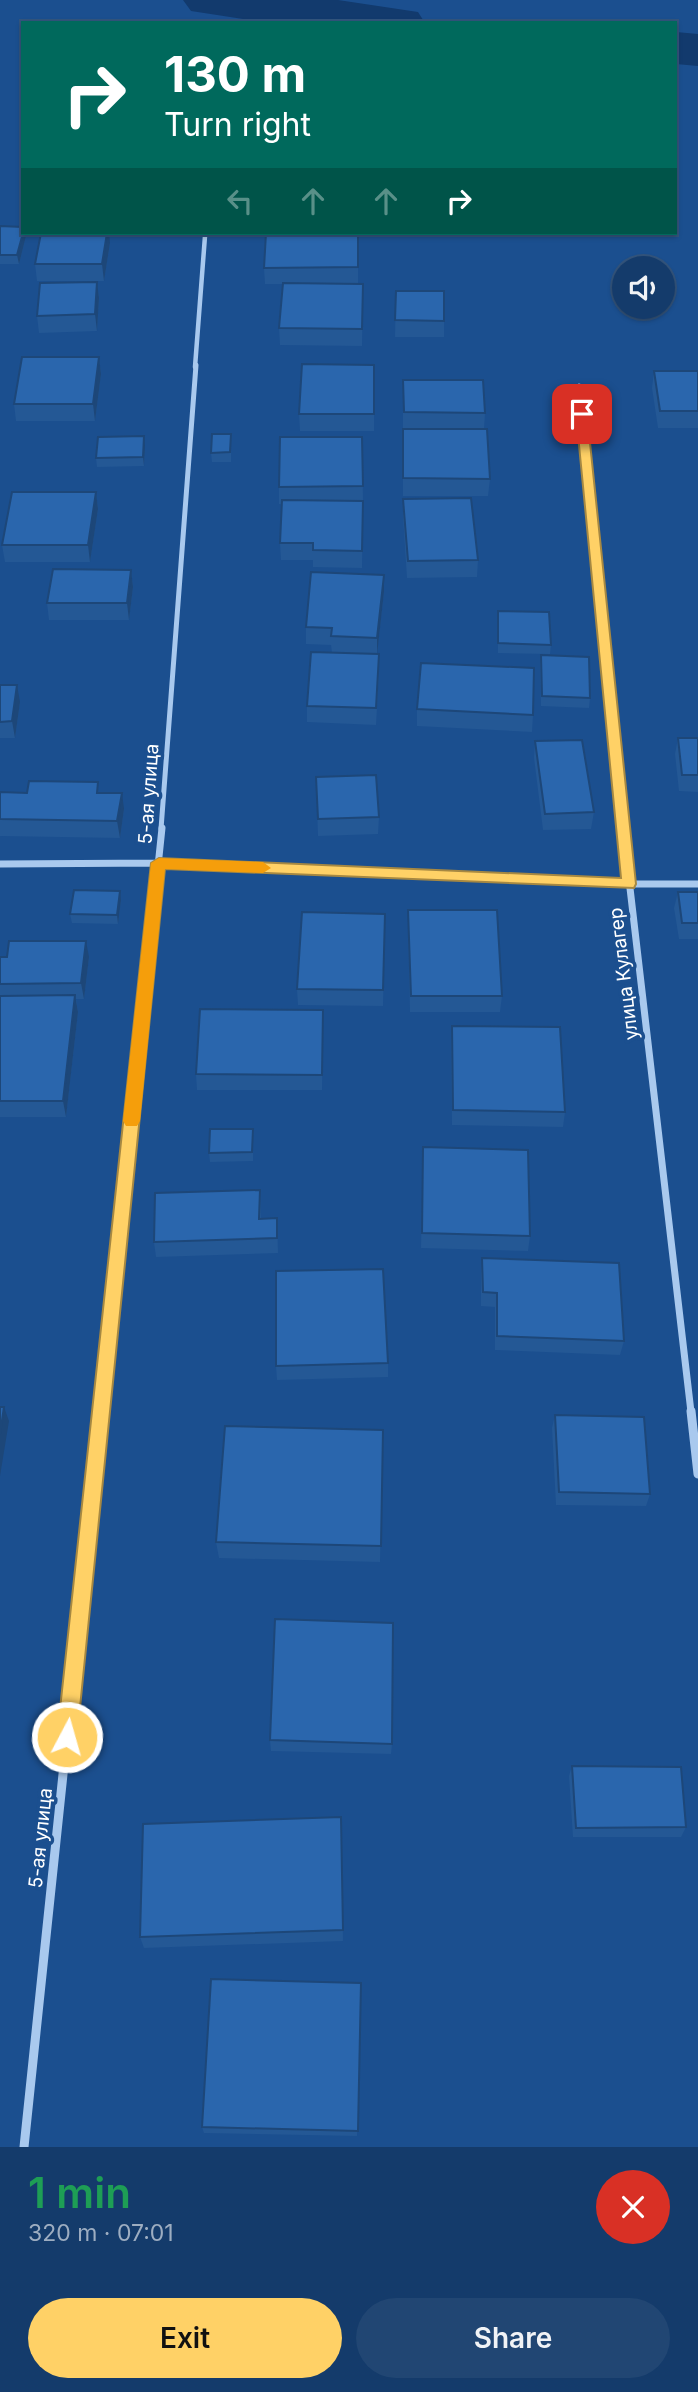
<!DOCTYPE html>
<meta charset="utf-8">
<style>
body{margin:0;font-family:Inter,sans-serif;background:#214673;color:#f1f3f6;height:100vh;display:flex;flex-direction:column;font-size:26px;white-space:nowrap}
*{box-sizing:border-box;margin:0}
p{font-size:23px;color:#9dadc1}
.icon{flex:none;width:38px;height:38px;fill:none;stroke:currentColor;stroke-width:2;stroke-linecap:round;stroke-linejoin:round}
.map{position:relative;height:2147px;overflow:hidden}
.sheet{display:flex;flex-direction:column;background:#143b6b;flex:1}
.sheet>*{flex:none}
.guide{position:absolute;left:21px;top:21px;width:656px;height:214px;border-radius:0px;box-shadow:0 2px 5px #0004,0 0 0 2px #33557e;background:#00695c;color:#fff;overflow:hidden}
.controls{position:absolute;left:612px;top:256px;display:grid;gap:14px}
.controls a{display:grid;place-items:center;width:63px;height:63px;border-radius:50%;background:#143b6b;box-shadow:0 2px 5px #0004,0 0 0 2px #33557e;font-size:35px}
.pin{position:absolute;display:grid;place-items:center;width:60px;height:60px;color:#fff;margin:-30px;border-radius:14px;box-shadow:0 4px 10px #0006}
.me{position:absolute;width:77px;margin:-38px;rotate:6deg;stroke-linejoin:round;filter:drop-shadow(0 0 5px #0008)}
.turn{display:flex;align-items:center;gap:24px;height:147px;padding:0 28px;font-size:32px}
.turn .icon{width:91px;height:91px;stroke-width:2.5}
.turn b{display:block;font-size:49px;line-height:60px}
.lanes{display:flex;align-items:center;height:66px;padding:0 28px;background:#0003;justify-content:center;gap:35px;direction:ltr}
.lanes .off{opacity:.35}
.round{display:grid;place-items:center;flex:none;width:74px;height:74px;border-radius:37px;background:#214673}
.summary{display:flex;align-items:center;justify-content:space-between;height:119px;padding:0 28px}
h1{font-size:42px;font-weight:600;line-height:52px;color:#1e9e55}
.action{display:flex;gap:14px;margin-top:auto;padding:14px 28px}
.action a{flex:1;height:80px;border-radius:42px;background:#ffd166;color:#111;font-size:28px;font-weight:600;line-height:80px;text-align:center}
.action a+a{background:#214673;color:#f1f3f6}
.map>svg:first-child{display:block}
.lines{fill:none;stroke-linecap:round;stroke-linejoin:round}
.river{fill:#123a6d;fill-rule:evenodd}
.street-far3{stroke:#a9c9ee;stroke-width:4.5}
.street-far2{stroke:#a9c9ee;stroke-width:5}
.street-far1{stroke:#a9c9ee;stroke-width:7}
.street{stroke:#a9c9ee;stroke-width:9}
.wall{fill:#245895}
.shaded-wall{fill:#1d4779}
.building{fill:#2a66ad;stroke:#1d4779;stroke-width:2}
.route{fill:#ffd166;stroke:#a68842;stroke-width:2}
.slow{fill:#f59e0b}
.labels{text-anchor:middle;stroke-width:7;stroke-linejoin:round;paint-order:stroke}
.street-label{font-size:19px;fill:#fff;stroke:#1b4f8f}
</style>
<div class="map">
<svg width="698" height="2147" viewBox="0 0 698 2147">
<rect width="100%" height="100%" fill="#1b4f8f"/>
<g class="lines">
<path class="river" d="M 183,0 L 338,0 L 418,12 L 425,23 L 269,23 L 191,11 Z
M 676,32 L 698,34 L 698,66 L 676,64 Z"/>
<path class="street-far3" d="M 195,367 L 205,236"/>
<path class="street-far2" d="M 579,386 L 624,829
M 161,829 L 196,365"/>
<path class="street-far1" d="M 623,828 L 691,1412
M 0,864 L 159,863 L 629,884 L 698,884
M 101,1412 L 162,828"/>
<path class="street" d="M 691,1411 L 698,1474
M 24,2147 L 101,1411"/>
</g>
<path class="wall" d="M 0,226 L 26,236 L 19,264 L 0,264 Z
M 358,234 L 358,283 L 363,284 L 362,346 L 280,345 L 279,328 L 283,284 L 265,284 L 264,268 Z
M 110,243 L 104,281 L 37,281 L 35,264 Z
M 97,282 L 99,298 L 97,331 L 39,333 L 37,316 Z
M 396,291 L 444,321 L 444,337 L 395,337 Z
M 99,357 L 101,374 L 95,421 L 16,421 L 14,404 Z
M 374,365 L 374,431 L 300,431 L 299,414 Z
M 654,371 L 698,371 L 698,428 L 658,428 L 652,388 Z
M 403,380 L 485,413 L 484,429 L 490,479 L 488,496 L 403,496 Z
M 231,434 L 231,462 L 212,462 L 211,453 Z
M 362,437 L 363,501 L 362,568 L 313,567 L 313,560 L 281,560 L 280,543 L 282,504 L 279,504 L 279,487 Z
M 145,445 L 144,466 L 97,467 L 96,458 Z
M 96,492 L 98,509 L 90,562 L 5,562 L 2,545 Z
M 403,499 L 478,560 L 477,577 L 407,578 L 403,516 Z
M 131,570 L 133,587 L 129,620 L 49,620 L 47,603 Z
M 384,575 L 384,592 L 377,654 L 379,671 L 376,725 L 307,722 L 307,706 L 332,653 L 331,645 L 306,644 L 306,627 Z
M 498,611 L 551,645 L 550,654 L 498,653 Z
M 541,655 L 590,698 L 589,708 L 541,706 L 540,664 Z
M 0,685 L 20,702 L 15,738 L 0,738 Z
M 417,709 L 533,715 L 532,732 L 417,726 Z
M 678,738 L 698,738 L 698,792 L 679,791 L 675,754 Z
M 535,741 L 594,812 L 591,829 L 543,830 L 534,758 Z
M 316,777 L 379,817 L 378,834 L 318,836 Z
M 0,792 L 124,809 L 120,838 L 0,836 Z
M 120,891 L 121,900 L 118,924 L 72,923 L 70,914 Z
M 678,892 L 698,892 L 698,939 L 679,939 L 674,908 Z
M 408,910 L 502,996 L 500,1012 L 410,1012 L 408,926 Z
M 385,914 L 383,1006 L 298,1005 L 297,989 Z
M 0,957 L 89,957 L 84,999 L 76,999 L 78,1012 L 66,1117 L 0,1117 Z
M 323,1026 L 322,1090 L 197,1090 L 196,1074 Z
M 452,1026 L 565,1112 L 563,1127 L 452,1125 L 451,1042 Z
M 253,1138 L 253,1161 L 210,1162 L 209,1153 Z
M 423,1147 L 530,1236 L 528,1251 L 421,1248 Z
M 260,1190 L 261,1219 L 277,1218 L 278,1253 L 156,1257 L 154,1242 Z
M 482,1258 L 624,1341 L 620,1355 L 495,1350 L 495,1307 L 481,1306 L 481,1273 Z
M 388,1363 L 388,1377 L 277,1380 L 276,1366 Z
M 555,1415 L 650,1494 L 646,1506 L 556,1505 L 552,1428 Z
M 383,1430 L 380,1562 L 219,1558 L 216,1542 Z
M 270,1740 L 392,1744 L 391,1754 L 271,1751 Z
M 572,1766 L 686,1827 L 681,1837 L 573,1837 L 569,1776 Z
M 341,1817 L 343,1941 L 144,1948 L 140,1937 Z
M 361,1983 L 357,2136 L 204,2133 L 202,2127 Z"/>
<path class="shaded-wall" d="M 23,233 L 25,233 L 26,236 L 19,264 L 17,255 Z
M 107,233 L 109,233 L 110,243 L 104,281 L 102,264 Z
M 97,282 L 99,298 L 97,331 L 95,314 Z
M 99,357 L 101,374 L 95,421 L 93,404 Z
M 144,436 L 145,445 L 144,466 L 143,457 Z
M 96,492 L 98,509 L 90,562 L 88,545 Z
M 131,570 L 133,587 L 129,620 L 127,603 Z
M 384,575 L 384,592 L 377,655 L 377,638 Z
M 17,685 L 20,702 L 15,738 L 12,721 Z
M 122,793 L 124,809 L 120,838 L 117,821 Z
M 120,891 L 121,900 L 118,924 L 117,915 Z
M 86,941 L 89,957 L 84,999 L 81,983 Z
M 75,995 L 78,1012 L 66,1117 L 63,1101 Z
M 4,1407 L 9,1421 L 0,1476 L 0,1434 Z"/>
<path class="building" d="M 0,226 L 23,227 L 23,233 L 17,255 L 0,255 Z
M 41,233 L 107,233 L 102,264 L 35,264 Z
M 266,233 L 358,234 L 358,267 L 264,268 Z
M 97,282 L 95,314 L 37,316 L 40,283 Z
M 283,283 L 363,284 L 362,329 L 279,328 Z
M 396,291 L 444,291 L 444,321 L 395,320 Z
M 22,357 L 99,357 L 93,404 L 14,404 Z
M 302,364 L 374,365 L 374,414 L 299,414 Z
M 654,371 L 698,371 L 698,411 L 660,411 Z
M 403,380 L 483,380 L 485,413 L 404,412 Z
M 403,429 L 487,429 L 490,479 L 403,478 Z
M 212,434 L 231,434 L 230,452 L 211,453 Z
M 144,436 L 143,457 L 96,458 L 98,437 Z
M 280,437 L 362,437 L 363,486 L 279,487 Z
M 12,492 L 96,492 L 88,545 L 2,545 Z
M 471,498 L 478,560 L 408,561 L 403,499 Z
M 282,500 L 363,501 L 362,551 L 313,550 L 313,543 L 280,543 Z
M 53,569 L 131,570 L 127,603 L 47,603 Z
M 311,572 L 384,575 L 377,638 L 331,636 L 332,628 L 306,627 Z
M 498,611 L 549,612 L 551,645 L 498,643 Z
M 311,652 L 379,654 L 376,708 L 307,706 Z
M 541,655 L 589,657 L 590,698 L 542,696 Z
M 421,663 L 534,668 L 533,715 L 417,709 Z
M 0,685 L 17,685 L 12,721 L 0,722 Z
M 678,738 L 698,738 L 698,775 L 682,775 Z
M 582,740 L 594,812 L 545,814 L 535,741 Z
M 376,775 L 379,817 L 318,819 L 316,777 Z
M 29,781 L 98,782 L 97,793 L 122,793 L 117,821 L 0,819 L 0,792 L 27,793 Z
M 74,890 L 120,891 L 117,915 L 70,914 Z
M 678,892 L 698,892 L 698,923 L 682,923 Z
M 408,910 L 497,910 L 502,996 L 411,996 Z
M 302,912 L 385,914 L 383,990 L 297,989 Z
M 9,941 L 86,941 L 81,983 L 0,984 L 0,957 L 7,957 Z
M 75,995 L 63,1101 L 0,1101 L 0,996 Z
M 200,1009 L 323,1010 L 322,1075 L 196,1074 Z
M 452,1026 L 560,1027 L 565,1112 L 453,1110 Z
M 210,1129 L 253,1129 L 252,1152 L 209,1153 Z
M 423,1147 L 528,1150 L 530,1236 L 422,1233 Z
M 260,1190 L 259,1219 L 277,1218 L 277,1238 L 154,1242 L 155,1193 Z
M 482,1258 L 619,1263 L 624,1341 L 497,1336 L 497,1293 L 483,1292 Z
M 383,1269 L 388,1363 L 276,1366 L 276,1271 Z
M 0,1407 L 4,1407 L 0,1434 Z
M 555,1415 L 644,1417 L 650,1494 L 559,1492 Z
M 225,1426 L 383,1430 L 381,1546 L 216,1542 Z
M 275,1619 L 393,1623 L 392,1744 L 270,1740 Z
M 572,1766 L 681,1767 L 686,1827 L 576,1828 Z
M 341,1817 L 343,1930 L 140,1937 L 143,1824 Z
M 211,1979 L 361,1983 L 358,2131 L 202,2127 Z"/>
<path class="route" d="M 582,410 L 587,414 L 636,884 L 634,888 L 165,869 L 77,1737 L 74,1744 L 67,1747 L 60,1744 L 57,1737 L 151,863 L 159,858 L 621,878 L 576,414 Z"/>
<path class="slow" d="M 159,858 L 263,862 L 271,868 L 263,873 L 165,869 L 140,1121 L 137,1126 L 126,1126 L 123,1121 L 151,863 Z"/>
<g class="labels">
<g class="street-label">
<text transform="translate(148 794) rotate(-86)" y="7">5-ая улица</text>
<text transform="translate(623 974) rotate(-97)" y="7">улица Кулагер</text>
<text transform="translate(40 1838) rotate(-84)" y="7">5-ая улица</text>
</g>
</g>
</svg>
<div class="controls">
<a><svg class="icon" aria-label="sound" viewBox="0 0 24 24"><path d="M4 9h4l5-4v14l-5-4H4zM17 9q2 3 0 6"/></svg></a>
</div>
<div class="pin" style="left:582px;top:414px;background:#d93025"><svg class="icon" aria-label="arrive" viewBox="0 0 24 24"><path d="M6 21V4h12l-3 4 3 4H6"/></svg></div>
<svg class="me" style="left:67px;top:1737px" viewBox="-20 -20 40 40"><circle r="17" fill="#ffd166" stroke="#fff" stroke-width="3"/><path d="M0-11L8 9 0 5-8 9z" fill="#fff"/></svg>
<div class="guide">
<div class="turn"><svg class="icon" aria-label="right" viewBox="0 0 24 24"><path d="M7 20v-9h11M14 6l5 5-5 5"/></svg><div><b>130 m</b>Turn right</div></div>
<div class="lanes"><svg class="icon off" aria-label="left" viewBox="0 0 24 24"><path d="M17 20v-9H6M10 6l-5 5 5 5"/></svg><svg class="icon off" aria-label="ahead" viewBox="0 0 24 24"><path d="M12 20V5M6 11l6-6 6 6"/></svg><svg class="icon off" aria-label="ahead" viewBox="0 0 24 24"><path d="M12 20V5M6 11l6-6 6 6"/></svg><svg class="icon" aria-label="right" viewBox="0 0 24 24"><path d="M7 20v-9h11M14 6l5 5-5 5"/></svg></div>
</div>
</div>
<section class="sheet">
<div class="summary"><div><h1>1 min</h1><p>320 m · 07:01</p></div><a class="round" style="background:#d93025;color:#fff"><svg class="icon" aria-label="close" viewBox="0 0 24 24"><path d="M6 6l12 12M18 6L6 18"/></svg></a></div>
<div class="action"><a>Exit</a><a>Share</a></div>
</section>
